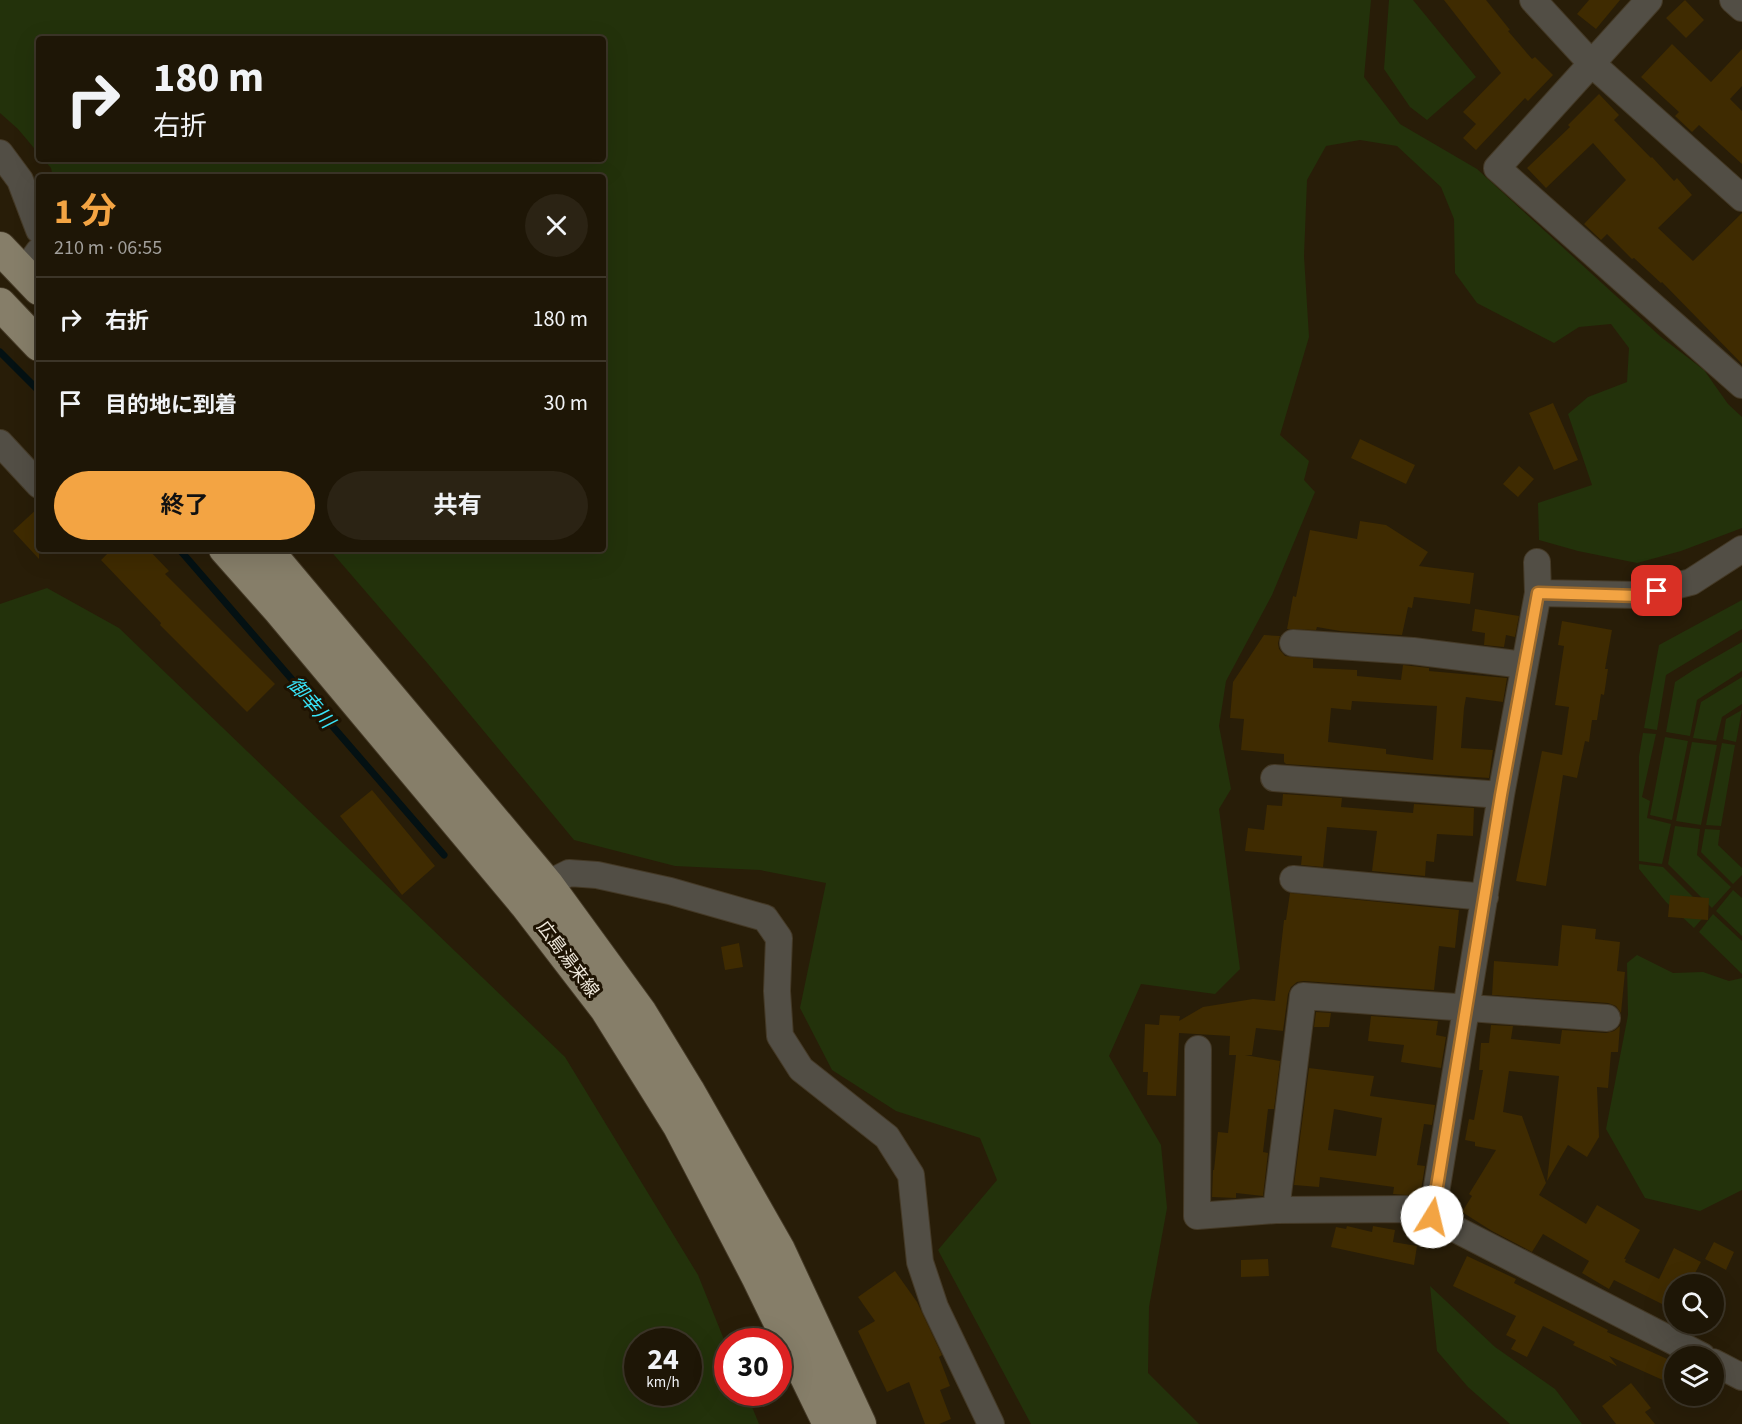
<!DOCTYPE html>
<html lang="ja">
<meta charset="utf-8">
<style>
body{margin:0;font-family:"Source Sans 3","Noto Sans JP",sans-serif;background:#2b2314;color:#f1f3f6;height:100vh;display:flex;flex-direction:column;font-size:22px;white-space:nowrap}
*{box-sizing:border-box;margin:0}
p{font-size:20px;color:#a19f9b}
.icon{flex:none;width:33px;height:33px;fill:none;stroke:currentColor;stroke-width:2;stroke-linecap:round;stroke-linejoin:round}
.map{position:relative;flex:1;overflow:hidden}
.drawer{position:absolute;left:36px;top:174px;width:570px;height:378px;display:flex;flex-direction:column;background:#1e1606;border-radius:6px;box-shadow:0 6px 24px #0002,0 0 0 2px #3c3528}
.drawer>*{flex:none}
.top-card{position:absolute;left:36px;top:36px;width:570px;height:126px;border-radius:6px;box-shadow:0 6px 24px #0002,0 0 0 2px #3c3528;background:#1e1606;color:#f1f3f6;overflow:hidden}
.buttons{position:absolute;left:1664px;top:1274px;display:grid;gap:12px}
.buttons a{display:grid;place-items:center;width:60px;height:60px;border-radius:50%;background:#1e1606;box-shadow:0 6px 24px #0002,0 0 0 2px #3c3528;font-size:30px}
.speed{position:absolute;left:624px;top:1328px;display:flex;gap:12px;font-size:30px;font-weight:700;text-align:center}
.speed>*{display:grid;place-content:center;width:78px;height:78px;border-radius:50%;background:#1e1606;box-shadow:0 6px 24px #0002,0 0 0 2px #3c3528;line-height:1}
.speed small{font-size:15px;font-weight:400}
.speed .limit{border:9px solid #d22;background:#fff;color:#111}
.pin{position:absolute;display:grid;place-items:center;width:51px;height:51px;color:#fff;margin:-26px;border-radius:12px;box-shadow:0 3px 9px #0006}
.me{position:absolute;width:66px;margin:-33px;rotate:9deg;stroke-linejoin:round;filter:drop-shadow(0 0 4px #0008)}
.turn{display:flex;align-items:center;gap:21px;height:126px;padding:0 18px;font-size:27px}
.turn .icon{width:78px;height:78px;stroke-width:2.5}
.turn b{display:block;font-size:42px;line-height:51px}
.round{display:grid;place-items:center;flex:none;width:63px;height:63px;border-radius:32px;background:#2b2314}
.headline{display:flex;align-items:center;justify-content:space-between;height:102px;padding:0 18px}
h1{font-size:36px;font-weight:700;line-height:45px;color:#f3a443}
.button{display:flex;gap:12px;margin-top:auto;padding:12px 18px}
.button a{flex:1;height:69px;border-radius:36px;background:#f3a443;color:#111;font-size:24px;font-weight:700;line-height:69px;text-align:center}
.button a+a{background:#2b2314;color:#f1f3f6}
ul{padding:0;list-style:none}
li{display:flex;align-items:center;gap:18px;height:84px;padding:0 18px;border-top:2px solid #3c3528}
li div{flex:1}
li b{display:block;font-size:22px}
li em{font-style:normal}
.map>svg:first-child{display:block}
.green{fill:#23320b;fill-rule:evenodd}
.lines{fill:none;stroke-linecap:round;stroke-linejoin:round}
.stream{stroke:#041113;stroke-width:7}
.building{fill:#3f2b01;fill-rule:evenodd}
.minor-casing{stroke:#443926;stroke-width:28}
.major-casing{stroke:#443926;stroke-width:34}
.minor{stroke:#524e45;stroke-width:26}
.major{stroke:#867e69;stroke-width:32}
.route-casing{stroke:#9e6b2c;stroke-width:15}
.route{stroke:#f3a443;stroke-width:10}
.labels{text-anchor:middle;stroke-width:6;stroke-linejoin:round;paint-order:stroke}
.street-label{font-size:18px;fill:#efe8db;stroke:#1e1302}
.water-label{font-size:20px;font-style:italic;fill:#38e3f8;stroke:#1e1302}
</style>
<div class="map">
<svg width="1742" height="1424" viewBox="0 0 1742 1424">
<rect width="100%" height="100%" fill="#281d08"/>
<path class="green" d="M 0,0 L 1371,0 L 1364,77 L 1400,124 L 1477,169 L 1661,337 L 1704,370 L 1728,404 L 1742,417 L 1742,528 L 1681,551 L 1637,563 L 1578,551 L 1539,540 L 1538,503 L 1592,485 L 1568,414 L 1588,397 L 1627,382 L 1629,348 L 1611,324 L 1579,327 L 1554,343 L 1477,303 L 1455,273 L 1454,219 L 1441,187 L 1397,146 L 1360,140 L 1326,146 L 1307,180 L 1304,256 L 1309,337 L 1280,435 L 1309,461 L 1304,480 L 1315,492 L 1272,595 L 1226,681 L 1219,726 L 1231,789 L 1219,809 L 1240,969 L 1215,994 L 1141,984 L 1109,1056 L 1161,1145 L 1167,1208 L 1149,1307 L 1148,1373 L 1199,1424 L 1031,1424 L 938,1250 L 997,1180 L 980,1138 L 896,1111 L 832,1070 L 800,1008 L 826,883 L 760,870 L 675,866 L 574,840 L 429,665 L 329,549 L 603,549 L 603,177 L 53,177 L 51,168 L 43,159 L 603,159 L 603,39 L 39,39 L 39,154 L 18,129 L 0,113 Z
M 1389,0 L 1413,0 L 1476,77 L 1427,120 L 1410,107 L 1384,69 Z
M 47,588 L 119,628 L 565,1057 L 698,1275 L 727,1347 L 728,1392 L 746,1392 L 759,1424 L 0,1424 L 0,604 ZM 638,1341 L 688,1341 L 688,1392 L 638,1392 Z
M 1742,600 L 1742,629 L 1666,675 L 1657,730 L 1644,728 L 1659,645 Z
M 1742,642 L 1742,671 L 1697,700 L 1690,736 L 1666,732 L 1675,682 L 1695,669 Z
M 1742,677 L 1742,704 L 1722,717 L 1716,741 L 1693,738 L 1701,702 Z
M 1742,710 L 1736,742 L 1723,739 L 1726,719 Z
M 1643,733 L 1656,734 L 1642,797 L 1650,801 L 1647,818 L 1671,824 L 1662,864 L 1639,861 L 1639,756 Z
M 1665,737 L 1688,741 L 1672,820 L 1650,815 Z
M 1692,742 L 1717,745 L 1701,825 L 1676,821 Z
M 1722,743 L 1735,745 L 1721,826 L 1706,825 Z
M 1675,826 L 1700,829 L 1697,855 L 1731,887 L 1712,908 L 1668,864 Z
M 1705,829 L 1720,830 L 1718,845 L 1742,868 L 1742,875 L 1733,884 L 1701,852 Z
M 1639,864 L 1663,867 L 1708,912 L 1694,928 L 1666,902 L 1639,869 Z
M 1733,890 L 1742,898 L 1742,936 L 1716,911 Z
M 1713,914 L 1742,941 L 1742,974 L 1699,932 Z
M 1637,955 L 1673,973 L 1703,972 L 1729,981 L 1742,978 L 1742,1190 L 1700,1211 L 1645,1198 L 1606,1129 L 1628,1015 L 1627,963 Z
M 1430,1286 L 1495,1347 L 1555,1389 L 1582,1424 L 1510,1424 L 1468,1387 L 1437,1351 Z"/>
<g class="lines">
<path class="stream" d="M 0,352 L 39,391
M 179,549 L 444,855"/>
</g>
<path class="building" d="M 1444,0 L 1486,0 L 1510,30 L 1508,31 L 1532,59 L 1535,57 L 1553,75 L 1528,101 L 1525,98 L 1476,150 L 1463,138 L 1476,124 L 1463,112 L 1501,73 Z
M 1589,0 L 1620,0 L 1596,29 L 1577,14 Z
M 1685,0 L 1704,20 L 1686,38 L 1666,18 Z
M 1672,44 L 1711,82 L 1742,49 L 1742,86 L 1730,99 L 1742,111 L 1742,164 L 1699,125 L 1692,132 L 1675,116 L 1679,112 L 1641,77 Z
M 1599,94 L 1619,115 L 1614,120 L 1651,158 L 1652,157 L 1674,181 L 1677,178 L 1692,195 L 1658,228 L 1693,261 L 1742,213 L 1742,364 L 1662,282 L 1661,283 L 1634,258 L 1632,259 L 1607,234 L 1601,240 L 1584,224 L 1626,180 L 1593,143 L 1546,188 L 1527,168 L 1570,127 L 1568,125 Z
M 1553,403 L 1578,460 L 1554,470 L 1529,413 Z
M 1360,439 L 1415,465 L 1406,484 L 1351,458 Z
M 1519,466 L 1534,479 L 1518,497 L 1503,484 Z
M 39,507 L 39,559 L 13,531 Z
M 1360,521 L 1386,525 L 1428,552 L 1419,566 L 1474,573 L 1470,604 L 1414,597 L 1412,608 L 1408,607 L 1402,635 L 1340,631 L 1317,627 L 1316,630 L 1287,629 L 1293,596 L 1296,597 L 1310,530 L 1357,539 Z
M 112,549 L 148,549 L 169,571 L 165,574 L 275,684 L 247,712 L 160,625 L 161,623 L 101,560 Z
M 1475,609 L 1519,616 L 1515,637 L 1506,635 L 1504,647 L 1484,645 L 1485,633 L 1472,631 Z
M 1562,621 L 1612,630 L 1605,669 L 1608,669 L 1604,695 L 1601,694 L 1597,720 L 1592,720 L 1589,742 L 1585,741 L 1577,778 L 1563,775 L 1546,886 L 1516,881 L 1542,751 L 1562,755 L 1569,707 L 1555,705 L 1564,646 L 1558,645 Z
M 1264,635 L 1280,636 L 1278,643 L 1279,649 L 1285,656 L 1313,659 L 1313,668 L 1357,670 L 1357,676 L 1401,680 L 1403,665 L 1429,668 L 1429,671 L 1507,678 L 1503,702 L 1466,697 L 1464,708 L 1461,748 L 1493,750 L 1489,778 L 1286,764 L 1284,762 L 1284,754 L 1241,750 L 1244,719 L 1230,718 L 1233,682 ZM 1352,701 L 1437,706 L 1433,760 L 1386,754 L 1386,749 L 1328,742 L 1331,708 L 1351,710 Z
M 372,790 L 435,866 L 402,895 L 340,816 Z
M 1283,794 L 1342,798 L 1341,807 L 1413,813 L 1414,804 L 1474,808 L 1473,836 L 1437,834 L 1434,862 L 1426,861 L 1425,876 L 1372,871 L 1377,831 L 1327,827 L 1323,867 L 1301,865 L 1302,856 L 1245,851 L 1248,828 L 1264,830 L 1267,805 L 1282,806 Z
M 1290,893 L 1459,910 L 1455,948 L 1439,946 L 1434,990 L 1304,981 L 1297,982 L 1291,987 L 1288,994 L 1283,1031 L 1256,1028 L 1252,1055 L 1245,1055 L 1280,1061 L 1274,1109 L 1268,1109 L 1263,1152 L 1268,1153 L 1263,1196 L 1236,1193 L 1236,1198 L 1212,1197 L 1213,1170 L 1214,1170 L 1218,1132 L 1228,1133 L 1236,1055 L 1229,1055 L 1230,1036 L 1179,1033 L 1176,1096 L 1147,1095 L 1148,1072 L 1143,1072 L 1145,1024 L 1159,1025 L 1160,1015 L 1180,1016 L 1179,1021 L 1203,1007 L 1253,999 L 1275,1001 L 1284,920 L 1286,920 Z
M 1670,895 L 1709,898 L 1708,920 L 1668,917 Z
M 1562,925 L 1596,929 L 1595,939 L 1620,942 L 1617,971 L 1625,972 L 1621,1013 L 1616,1006 L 1608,1003 L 1492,995 L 1494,961 L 1558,966 Z
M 739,943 L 743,967 L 725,970 L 721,947 Z
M 1316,1012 L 1331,1013 L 1329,1027 L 1314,1027 Z
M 1371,1016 L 1438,1021 L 1436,1035 L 1446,1037 L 1441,1068 L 1401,1062 L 1404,1045 L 1368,1041 Z
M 1491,1025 L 1513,1026 L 1511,1039 L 1560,1044 L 1562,1030 L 1606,1033 L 1614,1031 L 1620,1026 L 1618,1052 L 1611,1052 L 1608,1088 L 1597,1087 L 1599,1137 L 1587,1157 L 1568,1145 L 1547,1181 L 1559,1076 L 1509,1071 L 1503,1112 L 1522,1116 L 1546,1183 L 1539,1195 L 1586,1224 L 1597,1205 L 1640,1230 L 1624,1259 L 1626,1259 L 1625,1262 L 1659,1279 L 1674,1248 L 1701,1262 L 1689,1284 L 1674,1284 L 1674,1310 L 1614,1280 L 1609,1289 L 1582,1273 L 1589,1261 L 1543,1234 L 1532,1252 L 1492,1231 L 1462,1212 L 1472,1196 L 1469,1194 L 1496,1150 L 1475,1146 L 1475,1142 L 1465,1140 L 1469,1119 L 1474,1120 L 1483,1070 L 1479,1070 L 1481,1043 L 1489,1043 Z
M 1309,1068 L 1374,1076 L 1370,1096 L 1435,1105 L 1432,1125 L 1424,1124 L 1417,1165 L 1425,1166 L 1420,1196 L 1393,1194 L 1394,1187 L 1320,1177 L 1319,1187 L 1294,1185 ZM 1334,1109 L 1382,1118 L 1376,1156 L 1328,1150 Z
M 1347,1226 L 1372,1232 L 1373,1226 L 1395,1230 L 1393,1242 L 1417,1246 L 1414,1265 L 1331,1247 L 1336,1227 L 1346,1229 Z
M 1714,1242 L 1734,1252 L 1726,1270 L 1705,1259 Z
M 1467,1256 L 1516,1279 L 1514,1283 L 1608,1330 L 1607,1332 L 1674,1362 L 1674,1385 L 1609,1356 L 1617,1366 L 1573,1345 L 1575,1342 L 1543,1326 L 1527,1357 L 1511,1349 L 1516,1340 L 1506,1335 L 1516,1316 L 1453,1286 Z
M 1268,1259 L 1269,1276 L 1241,1277 L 1241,1260 Z
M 895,1271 L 917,1302 L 942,1355 L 939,1357 L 950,1386 L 940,1390 L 951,1419 L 939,1424 L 925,1424 L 909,1382 L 887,1392 L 858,1331 L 875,1321 L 858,1297 Z
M 1631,1383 L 1651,1408 L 1645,1412 L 1655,1424 L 1616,1424 L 1602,1406 Z"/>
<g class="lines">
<defs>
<path id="minor" d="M 1533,0 L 1591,63 L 1742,198
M 1649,0 L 1497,168 L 1742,385
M 1733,0 L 1742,8
M 0,153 L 20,180 L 39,230
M 23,273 L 39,251
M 0,443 L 39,485
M 1538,593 L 1639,595 L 1691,582 L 1742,549
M 1293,643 L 1413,651 L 1524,665
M 1274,778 L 1501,795
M 1293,879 L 1485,897
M 534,896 L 547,884 L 569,873 L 597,875 L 670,891 L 765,918 L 779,938 L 777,991 L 780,1036 L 801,1069 L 887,1137 L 911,1175 L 920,1262 L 935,1307 L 991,1424
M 1198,1049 L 1197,1216 L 1276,1210 L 1413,1209 L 1432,1217 L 1702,1356
M 1276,1210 L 1303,996 L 1607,1018
M 1432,1217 L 1501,795 L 1538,593 L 1537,562
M 1713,1362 L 1742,1377"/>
<path id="major" d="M 0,248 L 39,289
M 0,304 L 39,345
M 225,549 L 280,611 L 526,905 L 606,1009 L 679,1126 L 757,1276 L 829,1424
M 266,549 L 547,884 L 641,1013 L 688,1090 L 779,1250 L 860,1424"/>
</defs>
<use href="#minor" class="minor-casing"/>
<use href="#major" class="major-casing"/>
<use href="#minor" class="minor"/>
<use href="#major" class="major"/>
</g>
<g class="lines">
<defs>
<path id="route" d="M 1432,1217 L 1501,795 L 1538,593 L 1639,596 L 1657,591"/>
</defs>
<use href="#route" class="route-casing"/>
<use href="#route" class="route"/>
</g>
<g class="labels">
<g class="street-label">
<text transform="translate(568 959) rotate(53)" y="6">広島湯来線</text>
</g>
<g class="water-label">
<text transform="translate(311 702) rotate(49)" y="7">御幸川</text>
</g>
</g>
</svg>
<div class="buttons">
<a><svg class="icon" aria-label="search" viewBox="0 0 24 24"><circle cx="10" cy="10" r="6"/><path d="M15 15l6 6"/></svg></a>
<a><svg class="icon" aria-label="layers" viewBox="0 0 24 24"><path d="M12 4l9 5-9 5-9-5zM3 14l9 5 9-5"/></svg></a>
</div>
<div class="speed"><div>24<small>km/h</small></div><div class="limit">30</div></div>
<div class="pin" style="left:1657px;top:591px;background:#d93025"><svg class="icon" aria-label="arrive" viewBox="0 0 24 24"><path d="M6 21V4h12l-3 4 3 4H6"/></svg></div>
<svg class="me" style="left:1432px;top:1217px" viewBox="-20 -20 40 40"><circle r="19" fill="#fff"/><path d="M0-13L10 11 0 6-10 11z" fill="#f3a443"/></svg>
<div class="top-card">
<div class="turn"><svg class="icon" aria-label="right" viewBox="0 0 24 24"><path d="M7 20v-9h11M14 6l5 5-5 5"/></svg><div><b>180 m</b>右折</div></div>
</div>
<section class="drawer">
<div class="headline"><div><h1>1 分</h1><p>210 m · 06:55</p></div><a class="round"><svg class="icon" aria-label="close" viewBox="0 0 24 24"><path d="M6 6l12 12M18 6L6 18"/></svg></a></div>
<ul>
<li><svg class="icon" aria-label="right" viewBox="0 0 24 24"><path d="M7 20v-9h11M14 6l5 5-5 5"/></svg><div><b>右折</b></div><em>180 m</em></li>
<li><svg class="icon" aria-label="arrive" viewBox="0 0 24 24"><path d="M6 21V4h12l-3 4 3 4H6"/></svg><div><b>目的地に到着</b></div><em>30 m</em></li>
</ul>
<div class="button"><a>終了</a><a>共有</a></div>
</section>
</div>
